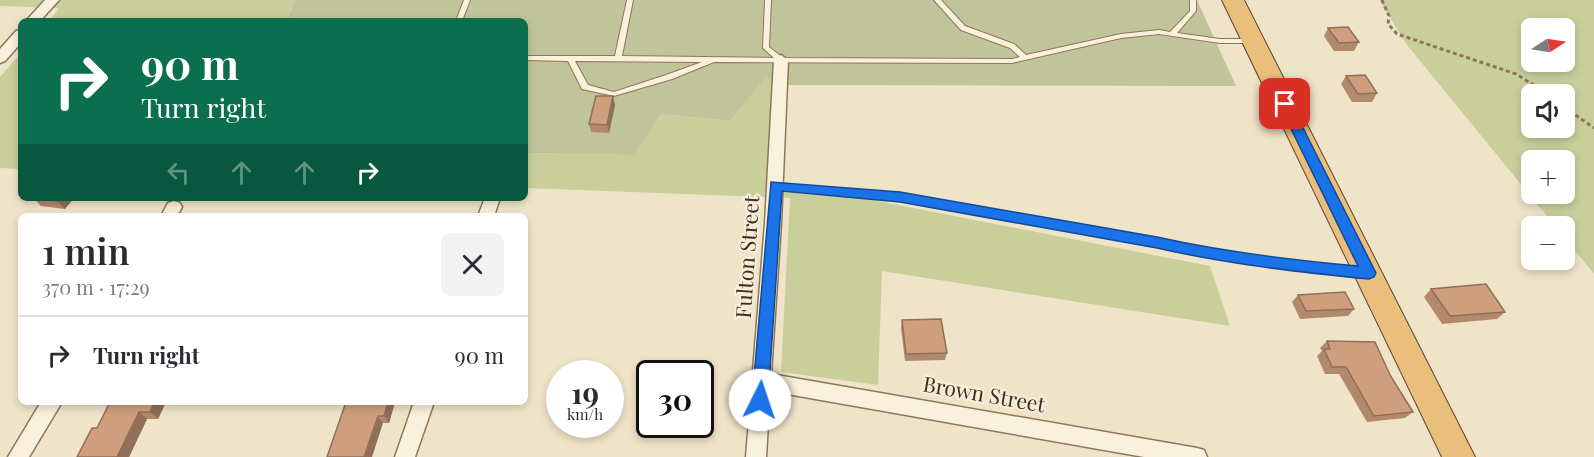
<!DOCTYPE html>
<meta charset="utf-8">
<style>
body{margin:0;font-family:"Playfair Display",serif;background:#f2f2f3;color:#2b2b33;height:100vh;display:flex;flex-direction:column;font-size:22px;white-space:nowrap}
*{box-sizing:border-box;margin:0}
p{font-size:20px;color:#7c7c81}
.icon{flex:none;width:33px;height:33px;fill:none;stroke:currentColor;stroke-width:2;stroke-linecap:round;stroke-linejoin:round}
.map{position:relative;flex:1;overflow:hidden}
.details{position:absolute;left:18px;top:213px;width:510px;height:192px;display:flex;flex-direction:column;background:#fff;border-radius:9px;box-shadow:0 3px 9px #0003}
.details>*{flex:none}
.banner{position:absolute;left:18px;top:18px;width:510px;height:183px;border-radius:9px;box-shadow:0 3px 9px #0003;background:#0b6e4f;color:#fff;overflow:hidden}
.needle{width:39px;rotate:78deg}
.buttons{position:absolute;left:1521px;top:18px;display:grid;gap:12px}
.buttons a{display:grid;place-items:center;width:54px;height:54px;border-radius:9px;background:#fff;box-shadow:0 3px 9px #0003;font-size:30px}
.speed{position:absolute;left:546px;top:360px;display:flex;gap:12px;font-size:30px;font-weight:700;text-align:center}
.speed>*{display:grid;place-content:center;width:78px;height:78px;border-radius:50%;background:#fff;box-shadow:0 3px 9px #0003;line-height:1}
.speed small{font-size:15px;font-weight:400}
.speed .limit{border:3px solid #111;border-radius:9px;background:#fff;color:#111}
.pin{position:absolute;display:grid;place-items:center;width:51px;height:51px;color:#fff;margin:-26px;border-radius:12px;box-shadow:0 3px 9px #0006}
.me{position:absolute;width:66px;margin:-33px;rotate:4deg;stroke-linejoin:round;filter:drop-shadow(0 0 4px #0008)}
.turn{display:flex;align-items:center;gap:21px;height:126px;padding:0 24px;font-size:27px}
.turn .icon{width:78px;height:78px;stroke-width:2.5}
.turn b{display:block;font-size:42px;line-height:51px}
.lanes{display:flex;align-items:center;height:57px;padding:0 24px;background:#0003;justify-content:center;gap:30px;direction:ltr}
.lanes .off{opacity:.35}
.round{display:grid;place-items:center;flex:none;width:63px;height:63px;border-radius:9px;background:#f2f2f3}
.headline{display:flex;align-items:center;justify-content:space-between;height:102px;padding:0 24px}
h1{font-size:36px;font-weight:600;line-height:45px}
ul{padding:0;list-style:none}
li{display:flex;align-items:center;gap:18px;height:78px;padding:0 24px;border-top:2px solid #e1e1e2}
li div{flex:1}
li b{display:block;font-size:22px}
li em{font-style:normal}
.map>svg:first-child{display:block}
.green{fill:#c9cf9b;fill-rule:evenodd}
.cemetery{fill:#bfc49a}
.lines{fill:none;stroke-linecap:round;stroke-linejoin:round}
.service-casing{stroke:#8d765c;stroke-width:2}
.minor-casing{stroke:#8d765c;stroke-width:3}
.trunk-casing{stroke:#5b4430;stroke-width:2}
.path{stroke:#8d765c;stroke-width:3;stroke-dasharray:4 3;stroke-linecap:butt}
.service{fill:#faf1dc;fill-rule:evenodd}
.minor{fill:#faf1dc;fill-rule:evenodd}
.trunk{fill:#eabe7c;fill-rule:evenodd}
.wall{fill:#b2896c}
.shaded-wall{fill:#916f58}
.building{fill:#cf9f7d;stroke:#916f58;stroke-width:1.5}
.route{fill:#1a73e8;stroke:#114b97;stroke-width:1.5}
.labels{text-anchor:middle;stroke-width:4.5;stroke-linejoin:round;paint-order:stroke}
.street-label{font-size:21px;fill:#3d2e20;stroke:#f7eed8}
</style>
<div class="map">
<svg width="1594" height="457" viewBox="0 0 1594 457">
<rect width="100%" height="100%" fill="#f0e4c8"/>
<path class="green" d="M 0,0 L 296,0 L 286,21 L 49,21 L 59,8 L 0,6 Z
M 1379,0 L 1594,0 L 1594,274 L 1565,238 L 1564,226 L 1555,226 L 1407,45 ZM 1532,28 L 1564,28 L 1564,62 L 1532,62 ZM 1532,94 L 1564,94 L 1564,128 L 1532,128 ZM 1532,160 L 1564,160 L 1564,194 L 1532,194 Z
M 21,53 L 21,169 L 0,168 L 0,77 Z
M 766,75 L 779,85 L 766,179 L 1210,266 L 1230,326 L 882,271 L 878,385 L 781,372 L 790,198 L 525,188 L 525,153 L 633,155 L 661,114 L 730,121 Z"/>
<path class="cemetery" d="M 296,0 L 1197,0 L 1236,86 L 779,85 L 766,76 L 730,121 L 661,114 L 634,155 L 525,153 L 525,21 L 286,21 Z"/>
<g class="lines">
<defs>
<path id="service" d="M 464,0 L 470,0 L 462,21 L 456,21 Z
M 627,0 L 633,0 L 622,56 L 774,58 L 763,48 L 765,0 L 771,0 L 769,47 L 783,58 L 1012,59 L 1020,57 L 1010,48 L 961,30 L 934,0 L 941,0 L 965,26 L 1014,44 L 1026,55 L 1121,34 L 1159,30 L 1170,32 L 1190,11 L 1190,0 L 1196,0 L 1196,11 L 1177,33 L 1220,39 L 1253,39 L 1256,41 L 1253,43 L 1220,43 L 1159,34 L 1121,38 L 1012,63 L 714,62 L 672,79 L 614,96 L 582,89 L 568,61 L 525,60 L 525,56 L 615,56 ZM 575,61 L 702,62 L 666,75 L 614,92 L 588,85 Z
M 775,183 L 900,194 L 1157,239 L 1234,254 L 1362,270 L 1365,271 L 1366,273 L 1365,275 L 1362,276 L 1234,260 L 1157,245 L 900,200 L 775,189 L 771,186 Z"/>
<path id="minor" d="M 45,0 L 59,0 L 40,21 L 26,21 Z
M 21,30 L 21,43 L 5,61 L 0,63 L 0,49 L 16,31 Z
M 781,55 L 788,60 L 781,223 L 771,374 L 1197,448 L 1204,450 L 1207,457 L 1144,457 L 770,391 L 766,457 L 746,457 L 765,223 L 774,60 Z
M 485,198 L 497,198 L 499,201 L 494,216 L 478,216 Z
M 174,201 L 180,203 L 182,207 L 177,216 L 161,216 L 168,203 Z
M 41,402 L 62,402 L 29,457 L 8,457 Z
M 414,402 L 434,402 L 415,457 L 395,457 Z"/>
<path id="trunk" d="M 1222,0 L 1244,0 L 1475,457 L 1442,457 Z"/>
</defs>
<use href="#service" class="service-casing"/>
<use href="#minor" class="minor-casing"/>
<use href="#trunk" class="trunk-casing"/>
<path class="path" d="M 1382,0 L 1389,16 L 1388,24 L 1397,34 L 1516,74 L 1548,94
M 1564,107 L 1594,128"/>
<use href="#service" class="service"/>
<use href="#minor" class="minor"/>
<use href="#trunk" class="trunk"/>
</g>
<path class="wall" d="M 1328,28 L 1359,42 L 1354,51 L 1334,51 L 1324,36 Z
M 1346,76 L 1377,93 L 1372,102 L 1352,102 L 1341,84 Z
M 615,105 L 609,133 L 591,132 L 589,124 Z
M 33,198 L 74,198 L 65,209 L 41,206 Z
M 1431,289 L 1505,312 L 1497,319 L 1442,324 L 1424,297 Z
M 1298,295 L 1354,309 L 1348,316 L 1300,319 L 1292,302 Z
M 902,320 L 947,353 L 945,360 L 905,361 L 901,328 Z
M 1327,341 L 1390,375 L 1413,412 L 1405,418 L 1367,422 L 1339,374 L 1325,374 L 1317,356 L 1322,351 L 1320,348 Z
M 110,402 L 166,402 L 158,419 L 147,419 L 129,457 L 77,457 L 97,428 Z
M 346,402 L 395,402 L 389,423 L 383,423 Z"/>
<path class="shaded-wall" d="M 613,96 L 615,105 L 609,133 L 607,125 Z
M 59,198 L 74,198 L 65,209 L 57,201 Z
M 154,402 L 166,402 L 158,419 L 150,412 Z
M 388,402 L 395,402 L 389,423 L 384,416 Z
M 139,412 L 147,419 L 129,457 L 117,457 Z
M 378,416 L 383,423 L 372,457 L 364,457 Z"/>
<path class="building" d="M 1348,27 L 1359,42 L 1339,43 L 1328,28 Z
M 1365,75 L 1377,93 L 1358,94 L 1346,76 Z
M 596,96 L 613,96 L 607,125 L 589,124 Z
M 35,198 L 59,198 L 57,201 Z
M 1486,284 L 1505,312 L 1450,316 L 1431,289 Z
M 1345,292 L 1354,309 L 1306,311 L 1298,295 Z
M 941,319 L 947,353 L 906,354 L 902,320 Z
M 1327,341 L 1375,342 L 1390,375 L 1413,412 L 1374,416 L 1346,367 L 1332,367 L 1324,349 L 1330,349 Z
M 110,402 L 154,402 L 150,412 L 139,412 L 117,457 L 77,457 L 92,428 L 97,428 Z
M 346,402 L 388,402 L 384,416 L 378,416 L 364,457 L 327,457 Z"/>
<path class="route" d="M 1285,100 L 1291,104 L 1376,273 L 1374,277 L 1369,279 C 1298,272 1227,264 1157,248 L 900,202 L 782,191 L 768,400 L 766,405 L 760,407 L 755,405 L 752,400 L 771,182 L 900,192 L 1157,237 C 1224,252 1291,260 1358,266 L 1279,104 Z"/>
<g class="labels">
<g class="street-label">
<text transform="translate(748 257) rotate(-86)" y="7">Fulton Street</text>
<text transform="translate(984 395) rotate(10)" y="7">Brown Street</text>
</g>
</g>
</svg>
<div class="buttons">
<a><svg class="needle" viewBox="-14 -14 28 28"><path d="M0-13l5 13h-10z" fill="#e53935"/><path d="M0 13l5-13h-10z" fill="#7c7c81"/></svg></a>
<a><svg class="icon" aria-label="sound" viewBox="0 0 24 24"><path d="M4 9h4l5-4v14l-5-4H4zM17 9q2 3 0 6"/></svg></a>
<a>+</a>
<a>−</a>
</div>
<div class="speed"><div>19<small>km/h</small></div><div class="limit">30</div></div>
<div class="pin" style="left:1285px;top:104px;background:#d93025"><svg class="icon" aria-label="arrive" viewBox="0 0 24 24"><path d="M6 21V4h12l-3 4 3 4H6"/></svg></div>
<svg class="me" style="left:760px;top:400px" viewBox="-20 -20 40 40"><circle r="19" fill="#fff"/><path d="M0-13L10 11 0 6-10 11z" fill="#1a73e8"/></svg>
<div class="banner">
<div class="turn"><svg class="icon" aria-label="right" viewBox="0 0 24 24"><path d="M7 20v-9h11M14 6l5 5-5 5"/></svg><div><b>90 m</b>Turn right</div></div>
<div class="lanes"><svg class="icon off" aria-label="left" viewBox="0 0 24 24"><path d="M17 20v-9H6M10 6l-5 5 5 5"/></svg><svg class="icon off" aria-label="ahead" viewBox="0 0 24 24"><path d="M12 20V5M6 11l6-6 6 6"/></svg><svg class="icon off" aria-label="ahead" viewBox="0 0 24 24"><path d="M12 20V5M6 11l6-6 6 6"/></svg><svg class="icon" aria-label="right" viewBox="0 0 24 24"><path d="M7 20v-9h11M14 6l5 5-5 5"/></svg></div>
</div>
<section class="details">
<div class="headline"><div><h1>1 min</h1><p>370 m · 17:29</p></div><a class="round"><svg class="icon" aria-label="close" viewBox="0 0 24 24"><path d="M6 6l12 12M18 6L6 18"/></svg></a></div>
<ul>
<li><svg class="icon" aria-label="right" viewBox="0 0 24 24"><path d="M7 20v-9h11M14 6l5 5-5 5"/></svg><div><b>Turn right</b></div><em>90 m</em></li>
</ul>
</section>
</div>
